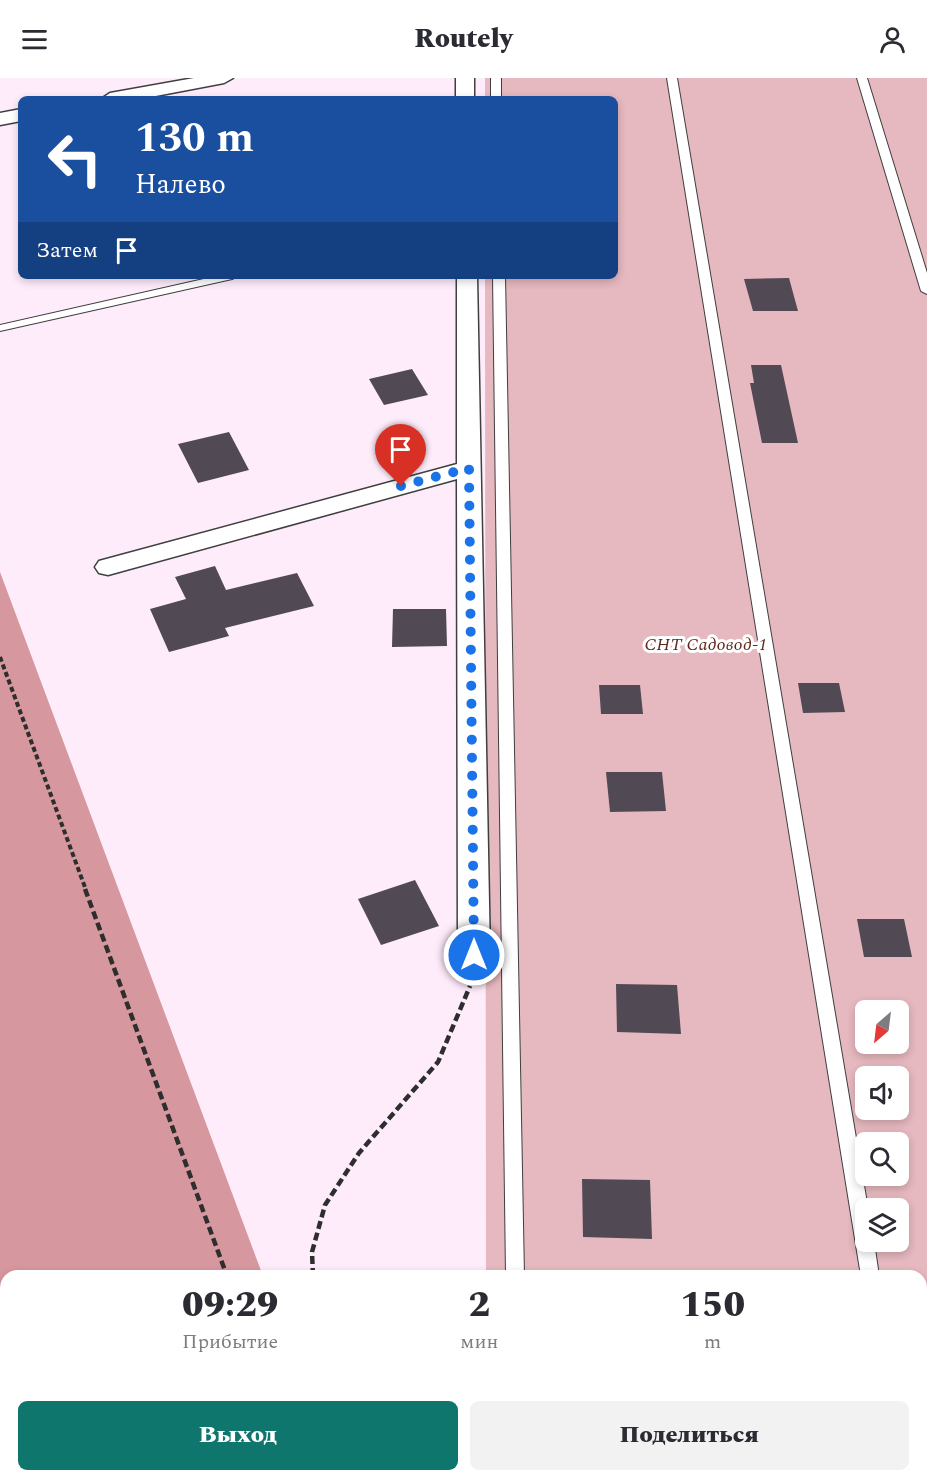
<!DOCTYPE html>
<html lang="ru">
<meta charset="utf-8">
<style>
body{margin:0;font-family:Spectral,serif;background:#f2f2f3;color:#2b2b33;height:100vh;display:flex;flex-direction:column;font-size:22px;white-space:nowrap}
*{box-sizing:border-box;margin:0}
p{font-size:20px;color:#7c7c81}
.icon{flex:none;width:33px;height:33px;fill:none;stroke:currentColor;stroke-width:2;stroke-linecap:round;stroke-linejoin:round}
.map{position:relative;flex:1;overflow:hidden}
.drawer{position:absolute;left:0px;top:1192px;width:927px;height:212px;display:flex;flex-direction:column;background:#fff;border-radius:18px 18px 0 0;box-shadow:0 3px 9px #0003}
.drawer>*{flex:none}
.top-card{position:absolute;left:18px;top:18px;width:600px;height:183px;border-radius:9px;box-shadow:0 3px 9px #0003;background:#1a4fa0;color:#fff;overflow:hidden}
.needle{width:39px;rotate:208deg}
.fabs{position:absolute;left:855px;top:922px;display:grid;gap:12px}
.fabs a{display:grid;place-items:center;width:54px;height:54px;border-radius:9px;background:#fff;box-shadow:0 3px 9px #0003;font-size:30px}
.pin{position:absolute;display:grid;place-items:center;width:51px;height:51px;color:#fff;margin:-62px -26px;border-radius:50% 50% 50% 0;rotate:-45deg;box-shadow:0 0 6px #0007}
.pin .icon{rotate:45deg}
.me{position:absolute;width:66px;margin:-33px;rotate:0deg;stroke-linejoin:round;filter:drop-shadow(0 0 4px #0008)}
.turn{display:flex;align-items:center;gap:21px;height:126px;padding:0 18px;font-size:27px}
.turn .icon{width:78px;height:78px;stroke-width:2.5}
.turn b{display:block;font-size:42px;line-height:51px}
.then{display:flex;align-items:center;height:57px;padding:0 18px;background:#0003;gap:12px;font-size:22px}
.eta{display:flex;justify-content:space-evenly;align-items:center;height:102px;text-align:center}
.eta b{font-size:36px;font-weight:800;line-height:42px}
.button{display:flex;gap:12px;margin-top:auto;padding:12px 18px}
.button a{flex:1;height:69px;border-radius:9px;background:#0f766e;color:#fff;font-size:24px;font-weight:800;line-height:69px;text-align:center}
.button a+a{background:#f2f2f3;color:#2b2b33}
header{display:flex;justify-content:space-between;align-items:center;height:78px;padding:0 18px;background:#fff;font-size:27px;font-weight:800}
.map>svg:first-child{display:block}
.green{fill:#e6b8bf;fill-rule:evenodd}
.forest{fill:#d6989e}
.building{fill:#514954}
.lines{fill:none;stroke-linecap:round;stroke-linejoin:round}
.service-casing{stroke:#3f3f3f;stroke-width:2}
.minor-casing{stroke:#3f3f3f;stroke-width:3}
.path-far1{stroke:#2e2e2e;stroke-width:4;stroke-dasharray:5 3;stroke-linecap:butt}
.path{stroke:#2e2e2e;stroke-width:4.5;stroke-dasharray:8 4;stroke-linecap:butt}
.service{fill:#fff;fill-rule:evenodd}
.minor{fill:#fff;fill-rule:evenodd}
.route{stroke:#1a73e8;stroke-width:10;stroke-dasharray:0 18}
.labels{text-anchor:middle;stroke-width:6;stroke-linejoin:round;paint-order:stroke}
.park-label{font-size:18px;font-style:italic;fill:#602a20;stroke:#fff}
</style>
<header><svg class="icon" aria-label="menu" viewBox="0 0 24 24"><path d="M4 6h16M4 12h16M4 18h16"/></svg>Routely<svg class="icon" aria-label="person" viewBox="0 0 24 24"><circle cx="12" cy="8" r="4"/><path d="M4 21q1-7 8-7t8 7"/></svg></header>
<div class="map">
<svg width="927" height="1403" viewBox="0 0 927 1403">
<rect width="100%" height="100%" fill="#feecfb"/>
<path class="green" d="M 485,0 L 927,0 L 927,1403 L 486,1403 L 486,1398 L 921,1398 L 921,1198 L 486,1198 L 485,198 L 615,198 L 615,21 L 485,21 ZM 866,933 L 898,933 L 898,966 L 866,966 ZM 866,999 L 898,999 L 898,1032 L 866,1032 ZM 866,1065 L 898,1065 L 898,1098 L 866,1098 ZM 866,1131 L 898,1131 L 898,1164 L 866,1164 Z"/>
<path class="forest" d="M 0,494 L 263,1198 L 6,1198 L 6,1398 L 338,1398 L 340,1403 L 0,1403 Z"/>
<path class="building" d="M 789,200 L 798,233 L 753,233 L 744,201 Z
M 751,287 L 781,287 L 798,365 L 762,365 L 750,305 L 754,305 Z
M 412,291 L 428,317 L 384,327 L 369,301 Z
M 229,354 L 249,392 L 198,405 L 178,366 Z
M 215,488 L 226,512 L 297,495 L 314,528 L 225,550 L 229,558 L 169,574 L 150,531 L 186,521 L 175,499 Z
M 393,531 L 446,531 L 447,568 L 392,569 Z
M 798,605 L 839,605 L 845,634 L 803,635 Z
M 599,607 L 640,607 L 643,636 L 601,636 Z
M 606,694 L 662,694 L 666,733 L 610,734 Z
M 415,802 L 439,848 L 381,867 L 358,821 Z
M 857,841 L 904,841 L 912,879 L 864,879 Z
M 616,906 L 677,907 L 681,956 L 617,954 Z
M 582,1101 L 650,1102 L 652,1161 L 583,1159 Z"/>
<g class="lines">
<defs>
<path id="service" d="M 491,0 L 501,0 L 501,21 L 491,21 Z
M 667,0 L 677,0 L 868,1131 L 866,1131 L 866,1164 L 874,1164 L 879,1198 L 861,1198 Z
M 857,0 L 867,0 L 927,195 L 927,216 L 921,213 Z
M 217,198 L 238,198 L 232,201 L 0,253 L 0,247 Z
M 493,198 L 505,198 L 524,1198 L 506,1198 Z
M 508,1398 L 528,1398 L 528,1403 L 508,1403 Z
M 894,1398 L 914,1398 L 914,1403 L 894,1403 Z"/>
<path id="minor" d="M 194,0 L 233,0 L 224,5 L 140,21 L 101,21 L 110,15 Z
M 456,0 L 474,0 L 474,21 L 456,21 Z
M 21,31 L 21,43 L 0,47 L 0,35 Z
M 457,198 L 477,198 L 490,877 L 485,886 L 474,889 L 463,886 L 458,877 L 457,401 L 108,497 L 99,495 L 95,489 L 99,483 L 457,386 Z"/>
</defs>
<use href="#service" class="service-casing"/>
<use href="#minor" class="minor-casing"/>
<path class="path-far1" d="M 0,579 L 86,812"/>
<path class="path" d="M 85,811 L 227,1198
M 313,1198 L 312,1174 L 325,1127 L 359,1075 L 438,984 L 470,908
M 302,1398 L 304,1403
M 326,1398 L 326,1403"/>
<use href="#service" class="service"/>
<use href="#minor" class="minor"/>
</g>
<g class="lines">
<path class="route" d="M 401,408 L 469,390 L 474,877"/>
</g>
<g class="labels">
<g class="park-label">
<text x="706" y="572">СНТ Садовод-1</text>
</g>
</g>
</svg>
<div class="fabs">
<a><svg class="needle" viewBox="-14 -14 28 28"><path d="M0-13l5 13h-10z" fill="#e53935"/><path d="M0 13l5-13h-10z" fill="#7c7c81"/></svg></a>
<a><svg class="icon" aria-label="sound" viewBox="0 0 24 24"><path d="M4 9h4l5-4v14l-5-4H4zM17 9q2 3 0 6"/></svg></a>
<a><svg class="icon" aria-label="search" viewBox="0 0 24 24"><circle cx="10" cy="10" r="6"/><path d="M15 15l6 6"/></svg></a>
<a><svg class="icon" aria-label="layers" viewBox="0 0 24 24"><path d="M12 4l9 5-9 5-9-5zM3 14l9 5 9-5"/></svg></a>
</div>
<div class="pin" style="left:401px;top:408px;background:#d93025"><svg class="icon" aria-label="arrive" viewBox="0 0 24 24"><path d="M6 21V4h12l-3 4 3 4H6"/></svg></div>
<svg class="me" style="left:474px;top:877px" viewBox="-20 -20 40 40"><circle r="17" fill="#1a73e8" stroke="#fff" stroke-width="3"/><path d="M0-11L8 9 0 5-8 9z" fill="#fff"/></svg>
<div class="top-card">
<div class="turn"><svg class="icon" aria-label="left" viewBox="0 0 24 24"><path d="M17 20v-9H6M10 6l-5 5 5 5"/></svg><div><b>130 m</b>Налево</div></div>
<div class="then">Затем<svg class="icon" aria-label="arrive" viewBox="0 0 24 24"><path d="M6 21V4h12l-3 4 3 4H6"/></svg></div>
</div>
<section class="drawer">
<div class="eta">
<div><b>09:29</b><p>Прибытие</p></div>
<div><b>2</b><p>мин</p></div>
<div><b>150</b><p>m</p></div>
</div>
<div class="button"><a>Выход</a><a>Поделиться</a></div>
</section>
</div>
